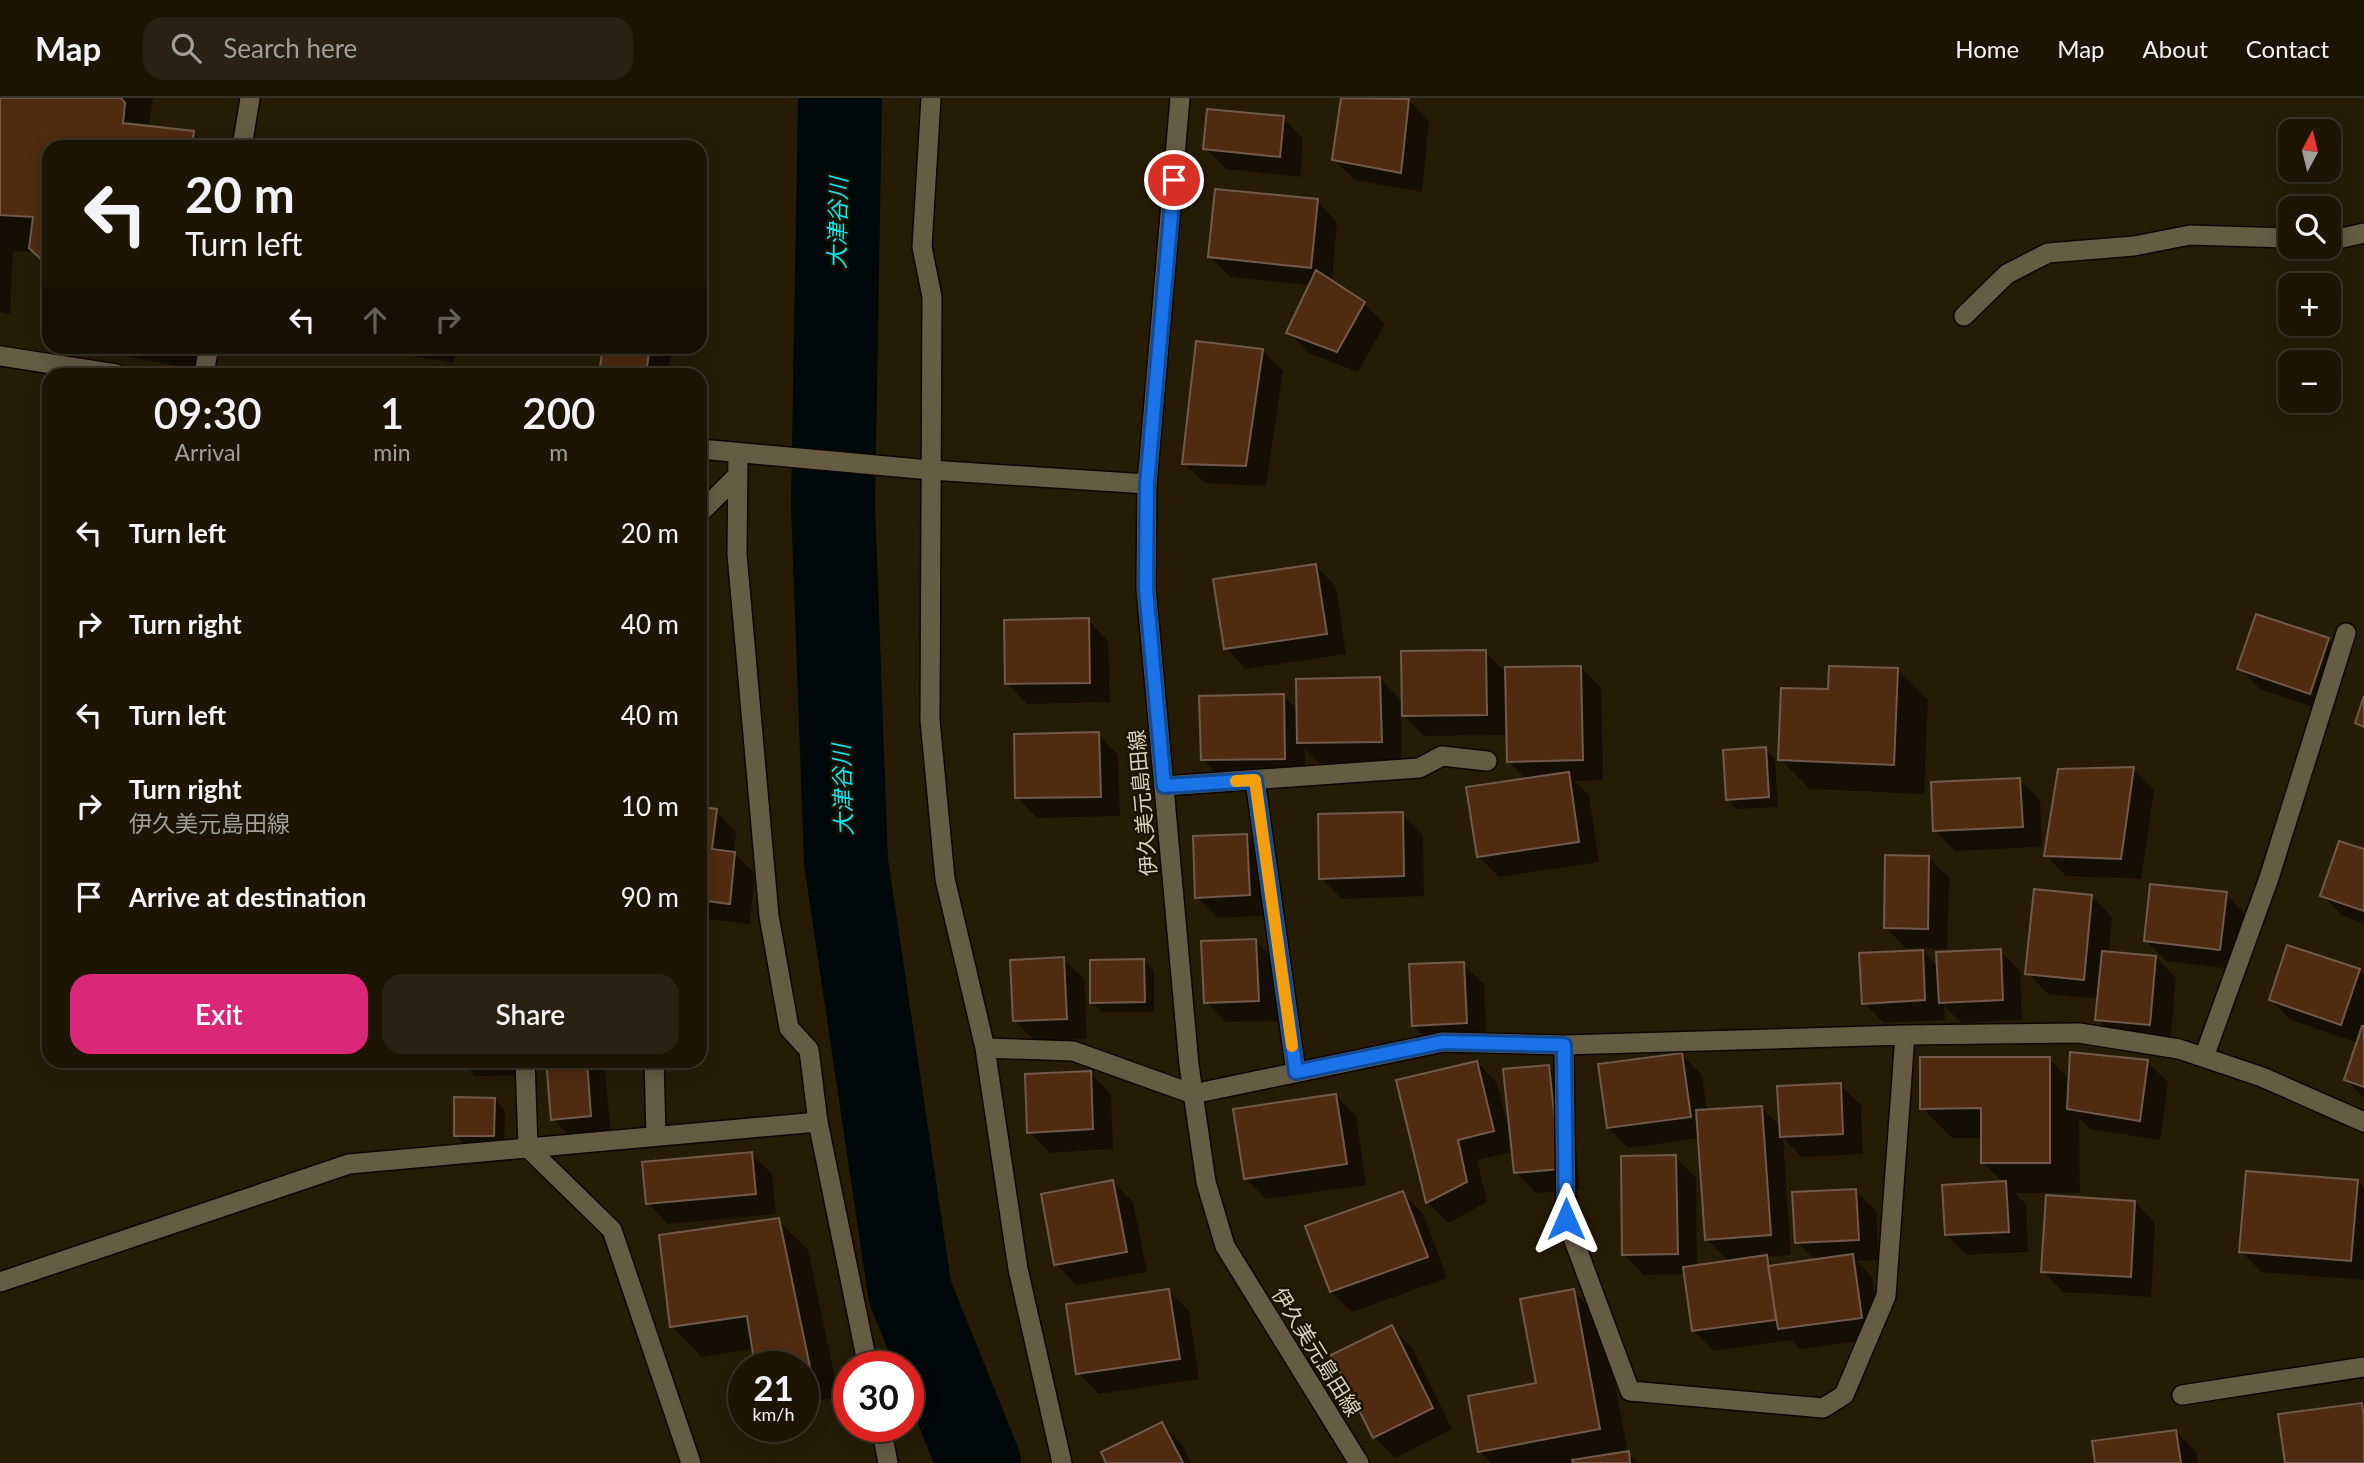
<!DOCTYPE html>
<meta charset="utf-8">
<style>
body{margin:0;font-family:Lato,"Noto Sans JP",sans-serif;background:#292213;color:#f1f3f6;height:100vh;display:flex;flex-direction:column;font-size:26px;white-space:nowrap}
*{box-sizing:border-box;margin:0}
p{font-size:23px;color:#a09f9a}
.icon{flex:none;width:38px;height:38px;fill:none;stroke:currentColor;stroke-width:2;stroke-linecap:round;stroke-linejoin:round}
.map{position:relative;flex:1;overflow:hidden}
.drawer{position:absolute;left:42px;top:270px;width:665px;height:700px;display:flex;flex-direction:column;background:#1c1504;border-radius:21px;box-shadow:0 4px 18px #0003,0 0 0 2px #3a3426}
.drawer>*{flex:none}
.banner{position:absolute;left:42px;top:42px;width:665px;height:214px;border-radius:21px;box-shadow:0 4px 18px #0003,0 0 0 2px #3a3426;background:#1c1504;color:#f1f3f6;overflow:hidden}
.needle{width:46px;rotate:7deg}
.controls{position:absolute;left:2278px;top:21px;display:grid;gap:14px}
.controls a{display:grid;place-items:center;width:63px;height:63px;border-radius:14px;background:#1c1504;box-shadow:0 4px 18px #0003,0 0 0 2px #3a3426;font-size:35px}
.speed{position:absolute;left:728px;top:1253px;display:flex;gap:14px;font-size:35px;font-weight:700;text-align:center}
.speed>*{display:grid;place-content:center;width:91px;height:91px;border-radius:50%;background:#1c1504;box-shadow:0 4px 18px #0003,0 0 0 2px #3a3426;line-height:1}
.speed small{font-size:18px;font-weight:400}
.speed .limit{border:10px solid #d22;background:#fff;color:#111}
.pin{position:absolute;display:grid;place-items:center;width:60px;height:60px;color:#fff;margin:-30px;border:4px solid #fff;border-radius:50%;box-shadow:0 2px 7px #0007}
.me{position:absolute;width:77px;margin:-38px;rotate:0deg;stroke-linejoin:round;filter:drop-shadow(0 0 5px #0008)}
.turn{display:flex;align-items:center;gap:24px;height:147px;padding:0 28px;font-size:32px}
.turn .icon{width:91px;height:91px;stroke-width:2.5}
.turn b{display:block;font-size:49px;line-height:60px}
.lanes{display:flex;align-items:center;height:66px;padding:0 28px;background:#0003;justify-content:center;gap:35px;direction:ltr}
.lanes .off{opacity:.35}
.eta{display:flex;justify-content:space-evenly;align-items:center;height:119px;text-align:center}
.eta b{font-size:42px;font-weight:600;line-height:49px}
.primary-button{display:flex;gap:14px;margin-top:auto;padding:14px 28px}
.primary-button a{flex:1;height:80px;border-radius:21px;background:#db2777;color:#fff;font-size:28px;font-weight:600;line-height:80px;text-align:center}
.primary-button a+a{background:#292213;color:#f1f3f6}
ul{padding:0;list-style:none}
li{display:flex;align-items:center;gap:21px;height:91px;padding:0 28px}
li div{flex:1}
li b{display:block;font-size:26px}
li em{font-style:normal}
header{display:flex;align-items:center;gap:42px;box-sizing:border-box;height:98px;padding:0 35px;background:#1c1504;border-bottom:2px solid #3a3426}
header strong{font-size:33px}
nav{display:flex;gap:38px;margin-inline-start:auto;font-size:24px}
.search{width:490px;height:63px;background:#292213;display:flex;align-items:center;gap:18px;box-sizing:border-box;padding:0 24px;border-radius:21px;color:#a09f9a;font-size:26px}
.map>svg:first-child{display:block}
.shadow{fill:#0007}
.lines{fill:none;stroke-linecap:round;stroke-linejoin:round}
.river{stroke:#00080a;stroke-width:84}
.building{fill:#4f2b11;stroke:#715a4c;stroke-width:2}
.service-casing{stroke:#0e0600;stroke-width:22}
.minor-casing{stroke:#0e0600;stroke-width:22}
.tertiary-casing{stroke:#0e0600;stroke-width:22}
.secondary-casing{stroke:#0e0600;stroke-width:22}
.service{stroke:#665c44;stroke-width:19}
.minor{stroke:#665c44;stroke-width:19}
.tertiary{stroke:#665c44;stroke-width:19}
.secondary{stroke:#665c44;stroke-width:19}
.route-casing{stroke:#114b97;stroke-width:18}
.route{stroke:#1a73e8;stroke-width:12}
.slow{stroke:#f59e0b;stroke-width:12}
.labels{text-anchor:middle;stroke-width:5;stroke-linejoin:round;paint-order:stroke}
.street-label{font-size:21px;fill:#d9d3c5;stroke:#1c1301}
.water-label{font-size:23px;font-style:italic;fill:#10e4ef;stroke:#1c1301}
</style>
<header>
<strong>Map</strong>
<div class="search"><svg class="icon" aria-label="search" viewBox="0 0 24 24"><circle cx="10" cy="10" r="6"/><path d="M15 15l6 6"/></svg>Search here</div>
<nav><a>Home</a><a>Map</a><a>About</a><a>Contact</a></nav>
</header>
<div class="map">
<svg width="2364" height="1365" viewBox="0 0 2364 1365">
<rect width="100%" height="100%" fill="#261c06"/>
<path class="shadow" d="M 0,0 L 153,0 L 149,26 L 151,29 L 193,34 L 208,49 L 49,49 L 49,167 L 36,154 L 13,153 L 10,216 L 0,214 Z
M 1343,0 L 1408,2 L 1429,23 L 1422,94 L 1355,82 L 1334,62 Z
M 1283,20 L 1303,41 L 1300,79 L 1226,71 L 1205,50 Z
M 1317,103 L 1337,124 L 1332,184 L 1364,206 L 1385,226 L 1358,274 L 1309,255 L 1288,234 L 1311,187 L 1230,179 L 1210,158 Z
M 700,169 L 708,176 L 700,228 Z
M 119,248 L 204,248 L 200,272 L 129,259 Z
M 354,248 L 457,248 L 454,265 Z
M 605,248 L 667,248 L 672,253 L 668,276 L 601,276 Z
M 1262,252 L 1283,273 L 1266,388 L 1205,385 L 1184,365 Z
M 1316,468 L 1336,489 L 1346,556 L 1246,571 L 1226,550 Z
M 1088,522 L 1108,543 L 1110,604 L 1027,606 L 1007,585 Z
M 700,535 L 707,542 L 700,561 Z
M 2328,542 L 2349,562 L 2331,615 L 2260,591 L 2239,570 Z
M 1485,554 L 1506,575 L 1581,569 L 1601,590 L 1603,682 L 1575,683 L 1589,697 L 1599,764 L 1499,779 L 1478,758 L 1527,682 L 1508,663 L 1508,637 L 1424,638 L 1401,614 L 1401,664 L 1319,665 L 1305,651 L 1305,680 L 1223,682 L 1202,661 L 1283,598 L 1298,612 L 1380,581 L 1403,604 Z
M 1898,572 L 1928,602 L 1924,696 L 1810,691 L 1780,661 L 1829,593 Z
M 1098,636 L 1118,657 L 1120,718 L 1037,720 L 1017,699 Z
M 1765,651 L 1775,661 L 1778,709 L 1737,711 L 1727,701 Z
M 2133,671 L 2154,692 L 2141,781 L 2066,778 L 2046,758 Z
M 2020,682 L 2040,702 L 2042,749 L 1955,753 L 1935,732 Z
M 700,711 L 716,713 L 736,734 L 734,755 L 755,776 L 750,826 L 700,820 Z
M 1402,716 L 1423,737 L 1424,798 L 1342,801 L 1321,780 Z
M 1247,737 L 1267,758 L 1270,817 L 1218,820 L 1197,799 Z
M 2364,753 L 2364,825 L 2343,818 L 2322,797 Z
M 1928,759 L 1949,780 L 1947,851 L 1906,850 L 1886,830 Z
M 2226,796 L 2246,817 L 2240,872 L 2166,863 L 2146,843 Z
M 2092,798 L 2112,819 L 2109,856 L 2156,860 L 2176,880 L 2170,947 L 2118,942 L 2097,921 L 2099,901 L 2048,896 L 2027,875 Z
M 1255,843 L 1276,863 L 1279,923 L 1226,924 L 1206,904 Z
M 1922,853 L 1939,870 L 2000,853 L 2020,873 L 2022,922 L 1962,925 L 1944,908 L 1945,922 L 1884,925 L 1864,905 Z
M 1063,861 L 1084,881 L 1087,941 L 1035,943 L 1014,922 Z
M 1144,863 L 1154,873 L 1154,914 L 1102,914 L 1092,904 Z
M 1463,866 L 1484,886 L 1486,945 L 1434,948 L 1413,927 Z
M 2359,873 L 2364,878 L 2364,1000 L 2346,982 L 2358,945 L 2291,922 L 2271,902 Z
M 1681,956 L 1702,977 L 1707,1013 L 1761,1010 L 1781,1029 L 1840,987 L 1861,1007 L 1863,1056 L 1802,1059 L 1783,1040 L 1791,1157 L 1766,1159 L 1776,1169 L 1816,1163 L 1797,1144 L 1855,1093 L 1876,1113 L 1879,1162 L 1857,1163 L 1872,1179 L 1881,1240 L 1800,1251 L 1791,1242 L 1714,1253 L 1694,1233 L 1686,1176 L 1644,1177 L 1623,1156 L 1675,1059 L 1696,1080 L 1697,1169 L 1730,1164 L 1706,1141 L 1700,1040 L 1629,1050 L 1608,1030 Z
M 2049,961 L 2071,983 L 2147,964 L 2168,984 L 2160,1042 L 2090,1031 L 2079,1020 L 2080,1095 L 2015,1095 L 2026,1106 L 2028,1154 L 1967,1157 L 1946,1137 L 2004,1085 L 1983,1065 L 1983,1040 L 1952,1040 L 1922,1010 Z
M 460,962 L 515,962 L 516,977 L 475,978 Z
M 547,962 L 596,962 L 605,972 L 611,1038 L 573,1041 L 553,1021 Z
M 1477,964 L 1497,985 L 1509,1033 L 1511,1032 L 1548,968 L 1569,989 L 1580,1091 L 1536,1095 L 1516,1074 L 1513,1054 L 1477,1062 L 1487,1104 L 1448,1125 L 1427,1104 L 1398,983 Z
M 1090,975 L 1111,996 L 1113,1051 L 1050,1055 L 1029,1034 Z
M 1336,998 L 1356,1018 L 1366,1087 L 1266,1101 L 1246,1081 Z
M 495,1001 L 505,1012 L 504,1048 L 465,1047 L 455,1037 Z
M 751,1056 L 772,1076 L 776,1116 L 668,1126 L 648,1105 Z
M 2357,1083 L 2364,1090 L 2364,1182 L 2261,1174 L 2241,1153 Z
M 1113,1084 L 1133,1104 L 1147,1174 L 1076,1187 L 1056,1166 Z
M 1403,1095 L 1423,1116 L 1447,1180 L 1352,1214 L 1331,1194 Z
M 2135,1104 L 2155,1125 L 2151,1199 L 2063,1194 L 2043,1173 Z
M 778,1122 L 808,1152 L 839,1299 L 803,1305 L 803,1269 L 754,1251 L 702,1259 L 672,1229 Z
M 1168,1192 L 1189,1213 L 1199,1281 L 1099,1296 L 1078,1275 Z
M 1573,1193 L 1603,1223 L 1628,1355 L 1638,1365 L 1491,1365 L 1479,1353 L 1538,1287 Z
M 1392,1229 L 1412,1250 L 1452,1331 L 1395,1360 L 1374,1339 Z
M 1161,1326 L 1182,1346 L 1191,1365 L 1108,1365 Z
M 2176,1333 L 2196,1354 L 2198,1365 L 2097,1365 Z"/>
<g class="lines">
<path class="river" d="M 840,0 L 833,407 L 846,764 L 910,1194 L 979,1365"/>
</g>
<path class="building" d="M 0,0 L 121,0 L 125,5 L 123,25 L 194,33 L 192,49 L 49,49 L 49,169 L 29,150 L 33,119 L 0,117 Z
M 1341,0 L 1409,1 L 1401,75 L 1332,62 Z
M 1207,11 L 1284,18 L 1280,59 L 1203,51 Z
M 1215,91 L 1318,101 L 1311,170 L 1208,159 Z
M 1316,172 L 1365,204 L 1337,254 L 1286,235 Z
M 1196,243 L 1263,251 L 1246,368 L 1182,366 Z
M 603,248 L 650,248 L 646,276 L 599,276 Z
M 1316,466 L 1327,536 L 1224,551 L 1213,481 Z
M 2256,516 L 2329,540 L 2310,596 L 2237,571 Z
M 1089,520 L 1090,585 L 1005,586 L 1004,522 Z
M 1486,552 L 1487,617 L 1402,618 L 1401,553 Z
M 1581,568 L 1583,662 L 1507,664 L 1505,569 Z
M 1829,568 L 1898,570 L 1894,667 L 1778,662 L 1781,590 L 1828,591 Z
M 1380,579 L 1382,644 L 1297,645 L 1296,581 Z
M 1284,596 L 1285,661 L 1201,662 L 1199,598 Z
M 2364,598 L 2364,629 L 2355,625 Z
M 1099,634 L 1101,699 L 1015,700 L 1014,636 Z
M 1766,649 L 1769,699 L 1726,702 L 1723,652 Z
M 2134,669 L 2121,761 L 2044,758 L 2058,671 Z
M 1569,674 L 1579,744 L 1477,759 L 1466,689 Z
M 2020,680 L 2023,729 L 1933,733 L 1931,684 Z
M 700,709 L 717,711 L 712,751 L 735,754 L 730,806 L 700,802 Z
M 1403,714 L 1404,778 L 1319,781 L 1318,716 Z
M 1247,736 L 1250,797 L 1195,800 L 1193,738 Z
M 2339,743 L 2364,751 L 2364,813 L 2320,798 Z
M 1885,757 L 1929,758 L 1928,831 L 1884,830 Z
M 2150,786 L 2227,794 L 2220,852 L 2144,843 Z
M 2034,791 L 2092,797 L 2084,882 L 2025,876 Z
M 1256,841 L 1259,903 L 1204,905 L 1201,843 Z
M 2287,847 L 2360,871 L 2341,927 L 2269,902 Z
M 2001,851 L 2003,902 L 1939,905 L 1936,854 Z
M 1923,852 L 1925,902 L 1862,906 L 1859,855 Z
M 2102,853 L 2156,858 L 2150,927 L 2095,922 Z
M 1064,859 L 1067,921 L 1013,923 L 1010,862 Z
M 1144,861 L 1145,904 L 1090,905 L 1090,862 Z
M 1464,864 L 1467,925 L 1412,928 L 1409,866 Z
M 2362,928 L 2364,928 L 2364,989 L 2344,982 Z
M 2070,954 L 2148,962 L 2140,1023 L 2067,1011 Z
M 1682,955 L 1691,1019 L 1607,1030 L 1598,966 Z
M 1920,959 L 2050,959 L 2050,1065 L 1981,1065 L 1981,1010 L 1920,1011 Z
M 546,962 L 587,962 L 591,1018 L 551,1022 Z
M 1477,963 L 1494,1033 L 1458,1042 L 1467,1084 L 1426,1105 L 1396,982 Z
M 1549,967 L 1560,1071 L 1514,1075 L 1503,971 Z
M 1091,973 L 1093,1031 L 1027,1035 L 1025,976 Z
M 1841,985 L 1843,1036 L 1780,1039 L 1777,988 Z
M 1336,996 L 1347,1066 L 1244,1081 L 1233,1011 Z
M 454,999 L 495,1000 L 494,1038 L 454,1038 Z
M 1762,1008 L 1771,1137 L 1705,1142 L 1696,1012 Z
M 752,1054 L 756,1096 L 646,1106 L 642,1064 Z
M 1676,1057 L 1678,1156 L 1622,1157 L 1621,1058 Z
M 2246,1073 L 2358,1082 L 2351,1163 L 2239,1154 Z
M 1113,1082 L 1127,1154 L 1054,1167 L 1041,1096 Z
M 2006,1083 L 2009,1134 L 1945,1137 L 1942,1087 Z
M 1856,1091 L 1859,1142 L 1795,1145 L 1792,1094 Z
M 1403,1093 L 1428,1159 L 1330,1194 L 1305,1128 Z
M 2046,1097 L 2135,1103 L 2131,1179 L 2041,1174 Z
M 779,1120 L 810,1269 L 755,1269 L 747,1218 L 670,1229 L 659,1137 Z
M 1853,1156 L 1862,1220 L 1778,1231 L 1768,1168 Z
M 1767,1157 L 1776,1222 L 1692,1233 L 1683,1169 Z
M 1169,1191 L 1180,1261 L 1076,1276 L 1066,1206 Z
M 1574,1191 L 1600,1331 L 1478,1354 L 1468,1298 L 1536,1285 L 1520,1201 Z
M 1392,1227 L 1433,1310 L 1373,1340 L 1331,1257 Z
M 2362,1305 L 2364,1322 L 2364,1365 L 2285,1365 L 2278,1316 Z
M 1162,1324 L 1183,1365 L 1106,1365 L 1101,1354 Z
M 2176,1332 L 2181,1365 L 2095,1365 L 2092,1343 Z
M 1629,1353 L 1630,1365 L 1573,1365 L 1572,1362 Z"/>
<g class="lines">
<defs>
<path id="service" d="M 528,1050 L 612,1132 L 691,1365"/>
<path id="minor" d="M 931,0 L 922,149 L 932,199 L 930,622 L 945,781 L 985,950 L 1018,1171 L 1062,1365
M 242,49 L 250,0
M 2329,143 L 2364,135
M 1964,218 L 2007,176 L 2048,155 L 2134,148 L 2190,137 L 2291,140
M 204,276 L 209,248
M 738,356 L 737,456 L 769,818 L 789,930 L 809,952 L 818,1024 L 868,1269
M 700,415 L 737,378
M 1255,682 L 1296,974
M 1164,688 L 1419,670 L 1442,658 L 1487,663
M 1564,947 L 1566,1121 L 1630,1293 L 1823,1310 L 1844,1297 L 1886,1198 L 1905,937
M 985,950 L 1073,953 L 1193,996 L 1443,944 L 1564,947 L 1905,937 L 2079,935 L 2179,951 L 2262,979 L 2364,1024
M 2204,959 L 2269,780 L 2346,535
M 525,962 L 528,1050
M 654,962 L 656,1038
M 0,1184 L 349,1066 L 818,1024
M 2182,1297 L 2364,1269
M 881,1328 L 888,1365"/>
<path id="tertiary" d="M 0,258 L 116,276
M 700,351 L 930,372 L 1147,386"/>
<path id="secondary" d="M 1180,0 L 1147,386 L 1146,490 L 1189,967 L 1206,1084 L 1225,1148 L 1359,1365"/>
</defs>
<use href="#service" class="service-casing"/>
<use href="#minor" class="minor-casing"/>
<use href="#tertiary" class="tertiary-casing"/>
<use href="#secondary" class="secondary-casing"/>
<use href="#service" class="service"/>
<use href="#minor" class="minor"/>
<use href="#tertiary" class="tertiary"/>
<use href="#secondary" class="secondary"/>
</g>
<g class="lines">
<defs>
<path id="route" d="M 1174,82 L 1147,386 L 1146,491 L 1164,688 L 1255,682 L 1296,974 L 1443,944 L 1564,947 L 1566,1121"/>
</defs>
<use href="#route" class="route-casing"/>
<use href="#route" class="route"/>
<path class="slow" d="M 1236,683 L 1255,682 L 1292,948"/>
</g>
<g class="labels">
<g class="street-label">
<text transform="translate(1143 705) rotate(-95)" y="7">伊久美元島田線</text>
<text transform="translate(1316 1254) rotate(58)" y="7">伊久美元島田線</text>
</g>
<g class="water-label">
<text transform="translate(838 125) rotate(-89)" y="8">大津谷川</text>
<text transform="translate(843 692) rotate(-92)" y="8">大津谷川</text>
</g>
</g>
</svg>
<div class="controls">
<a><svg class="needle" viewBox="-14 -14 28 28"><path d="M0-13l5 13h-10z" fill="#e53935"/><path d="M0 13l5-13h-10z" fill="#a09f9a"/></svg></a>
<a><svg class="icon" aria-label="search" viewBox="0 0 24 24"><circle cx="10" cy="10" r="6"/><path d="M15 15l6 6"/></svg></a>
<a>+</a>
<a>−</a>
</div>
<div class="speed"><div>21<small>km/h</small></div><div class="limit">30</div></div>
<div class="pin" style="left:1174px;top:82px;background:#d93025"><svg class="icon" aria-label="arrive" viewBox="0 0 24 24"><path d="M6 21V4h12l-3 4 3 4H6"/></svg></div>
<svg class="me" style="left:1566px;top:1121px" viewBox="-20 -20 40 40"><path d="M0-17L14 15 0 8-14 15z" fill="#1a73e8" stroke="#fff" stroke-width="4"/></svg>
<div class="banner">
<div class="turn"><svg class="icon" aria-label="left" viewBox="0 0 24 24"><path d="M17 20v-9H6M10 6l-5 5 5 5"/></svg><div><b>20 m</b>Turn left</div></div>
<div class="lanes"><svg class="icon" aria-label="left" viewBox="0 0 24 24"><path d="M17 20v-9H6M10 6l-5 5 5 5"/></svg><svg class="icon off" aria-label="ahead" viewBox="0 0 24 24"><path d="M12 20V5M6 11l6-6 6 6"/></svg><svg class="icon off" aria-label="right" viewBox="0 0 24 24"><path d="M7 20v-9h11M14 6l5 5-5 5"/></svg></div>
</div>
<section class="drawer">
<div class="eta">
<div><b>09:30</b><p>Arrival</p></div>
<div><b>1</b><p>min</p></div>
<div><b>200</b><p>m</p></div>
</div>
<ul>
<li><svg class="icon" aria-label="left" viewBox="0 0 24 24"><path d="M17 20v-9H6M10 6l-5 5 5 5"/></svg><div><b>Turn left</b></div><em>20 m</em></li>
<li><svg class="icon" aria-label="right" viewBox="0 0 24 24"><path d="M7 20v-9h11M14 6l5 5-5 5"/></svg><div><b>Turn right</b></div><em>40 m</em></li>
<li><svg class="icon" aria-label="left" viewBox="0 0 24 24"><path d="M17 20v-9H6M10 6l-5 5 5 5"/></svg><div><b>Turn left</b></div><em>40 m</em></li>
<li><svg class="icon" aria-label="right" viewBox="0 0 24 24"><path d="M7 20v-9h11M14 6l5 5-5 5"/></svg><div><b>Turn right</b><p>伊久美元島田線</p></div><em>10 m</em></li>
<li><svg class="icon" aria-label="arrive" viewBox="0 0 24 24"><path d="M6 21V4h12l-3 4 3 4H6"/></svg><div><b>Arrive at destination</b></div><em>90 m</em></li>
</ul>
<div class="primary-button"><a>Exit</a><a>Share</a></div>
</section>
</div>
